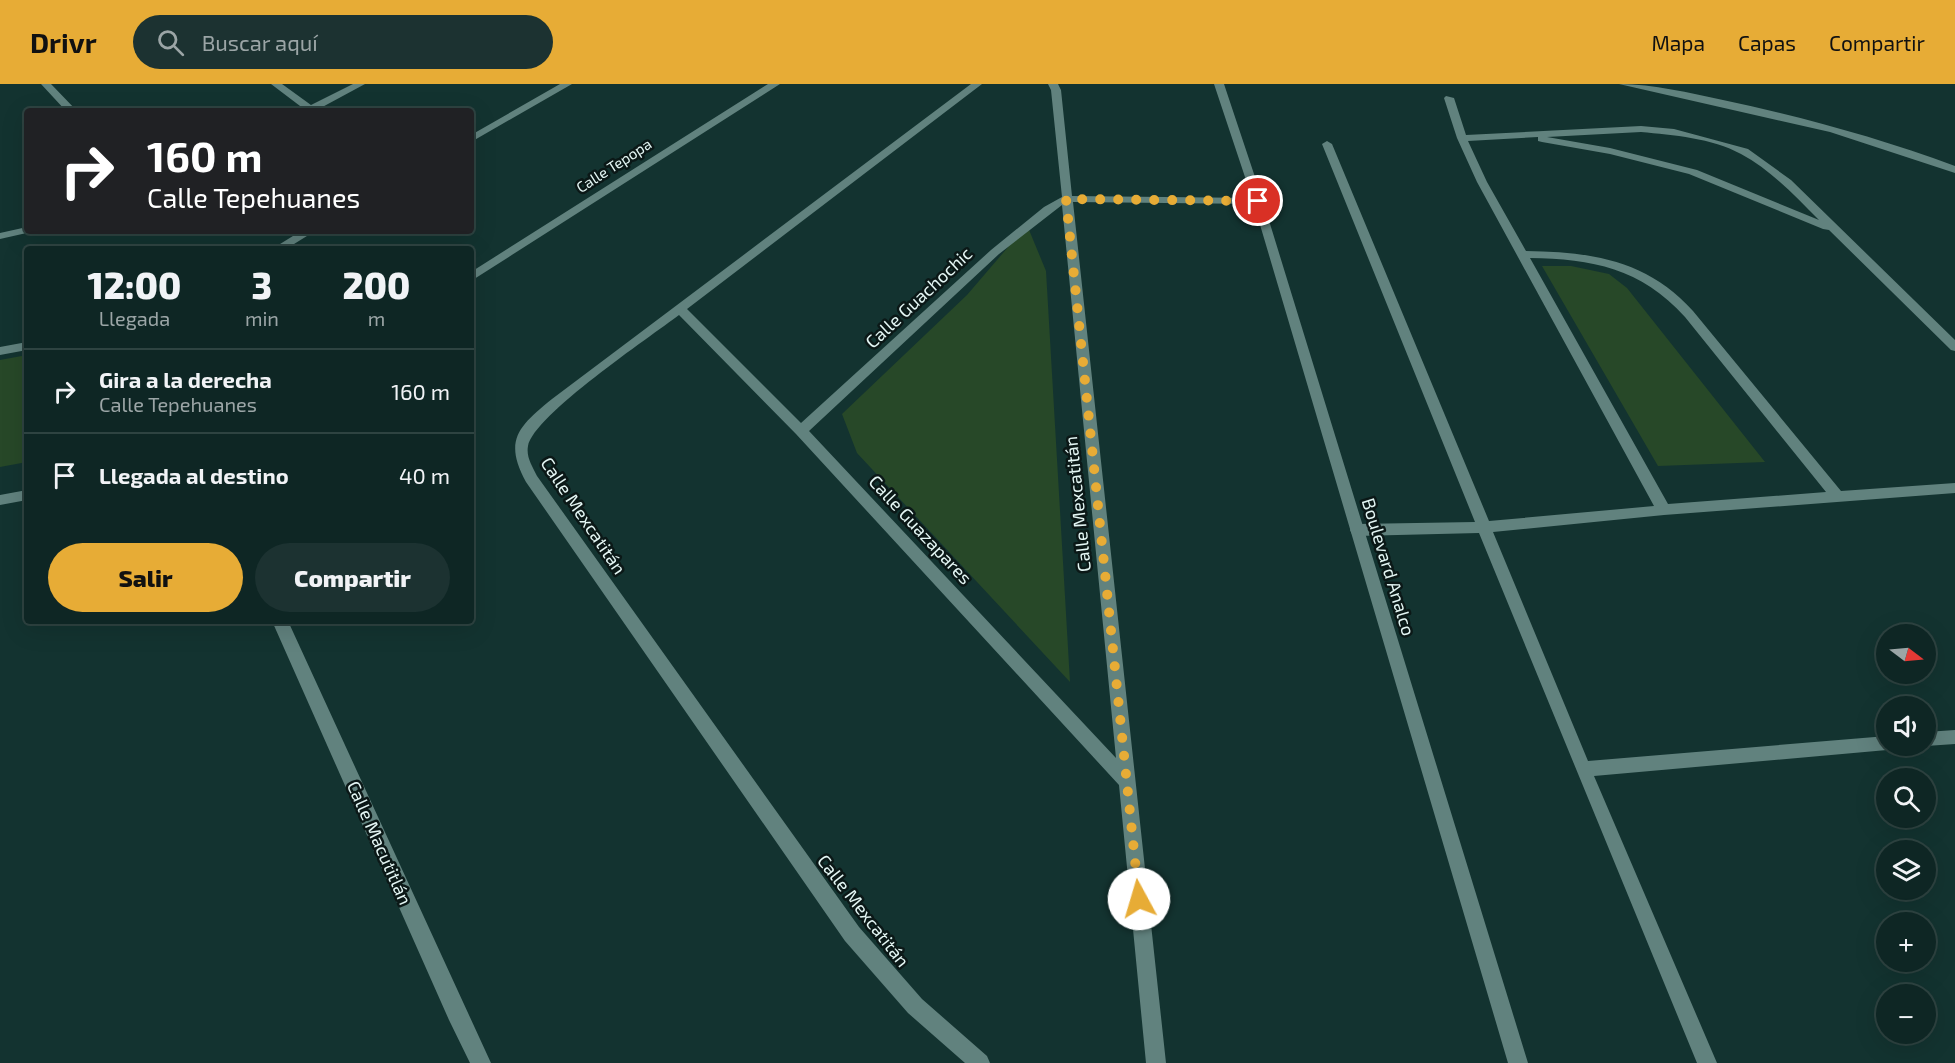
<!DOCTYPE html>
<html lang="es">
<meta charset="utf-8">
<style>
body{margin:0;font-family:"Exo 2",sans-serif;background:#1c3231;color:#f1f3f6;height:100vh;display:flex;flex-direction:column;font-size:22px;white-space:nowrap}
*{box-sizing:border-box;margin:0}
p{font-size:20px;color:#9ba5a6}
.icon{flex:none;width:33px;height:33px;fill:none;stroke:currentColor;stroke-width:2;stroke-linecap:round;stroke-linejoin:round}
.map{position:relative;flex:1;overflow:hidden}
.sheet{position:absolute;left:24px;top:162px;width:450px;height:378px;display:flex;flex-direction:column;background:#0e2624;border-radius:6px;box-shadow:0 6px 24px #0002,0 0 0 2px #2e4341}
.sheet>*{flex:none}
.banner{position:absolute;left:24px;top:24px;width:450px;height:126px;border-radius:6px;box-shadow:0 6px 24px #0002,0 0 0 2px #2e4341;background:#202124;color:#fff;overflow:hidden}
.needle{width:39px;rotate:106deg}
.buttons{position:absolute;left:1876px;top:540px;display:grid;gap:12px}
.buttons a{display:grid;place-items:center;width:60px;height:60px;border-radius:50%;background:#0e2624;box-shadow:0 6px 24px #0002,0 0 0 2px #2e4341;font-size:30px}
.pin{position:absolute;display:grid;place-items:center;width:51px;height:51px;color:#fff;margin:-26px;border:3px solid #fff;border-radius:50%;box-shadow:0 2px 6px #0007}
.me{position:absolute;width:66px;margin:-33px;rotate:354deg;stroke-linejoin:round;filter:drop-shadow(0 0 4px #0008)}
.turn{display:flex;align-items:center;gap:21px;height:126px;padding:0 24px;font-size:27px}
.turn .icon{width:78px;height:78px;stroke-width:2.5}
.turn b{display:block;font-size:42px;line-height:51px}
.eta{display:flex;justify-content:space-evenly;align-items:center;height:102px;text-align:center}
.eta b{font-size:36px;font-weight:800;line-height:42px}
.primary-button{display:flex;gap:12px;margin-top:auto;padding:12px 24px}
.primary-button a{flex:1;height:69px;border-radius:36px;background:#e7ac36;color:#111;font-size:24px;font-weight:800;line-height:69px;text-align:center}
.primary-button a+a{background:#1c3231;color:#f1f3f6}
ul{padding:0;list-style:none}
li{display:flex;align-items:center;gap:18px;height:84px;padding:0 24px;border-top:2px solid #2e4341}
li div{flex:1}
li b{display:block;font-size:22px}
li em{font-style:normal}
header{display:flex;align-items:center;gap:36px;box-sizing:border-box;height:84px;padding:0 30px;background:#e7ac36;color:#111}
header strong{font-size:28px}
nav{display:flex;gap:33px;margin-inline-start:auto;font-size:21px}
.search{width:420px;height:54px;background:#1c3231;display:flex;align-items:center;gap:15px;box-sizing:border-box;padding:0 21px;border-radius:33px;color:#9ba5a6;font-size:22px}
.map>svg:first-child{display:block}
.green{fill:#274828}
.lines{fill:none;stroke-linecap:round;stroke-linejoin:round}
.minor{fill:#61827e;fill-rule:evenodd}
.tertiary{fill:#61827e;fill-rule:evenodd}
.route{stroke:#e7ac36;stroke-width:10;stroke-dasharray:0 18}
.labels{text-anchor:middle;stroke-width:5;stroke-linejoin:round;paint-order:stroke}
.far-street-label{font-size:15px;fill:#e4f6f4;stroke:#0b1817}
.street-label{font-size:18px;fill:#e4f6f4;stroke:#0b1817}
</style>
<header>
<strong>Drivr</strong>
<div class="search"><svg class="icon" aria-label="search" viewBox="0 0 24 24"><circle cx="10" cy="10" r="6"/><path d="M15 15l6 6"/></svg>Buscar aquí</div>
<nav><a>Mapa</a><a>Capas</a><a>Compartir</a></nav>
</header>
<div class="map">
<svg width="1955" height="979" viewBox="0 0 1955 979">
<rect width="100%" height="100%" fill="#133330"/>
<path class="green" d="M 1027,141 L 1046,187 L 1070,598 L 857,369 L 842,330 L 967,211 Z
M 1542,182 L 1571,182 L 1609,190 L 1627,204 L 1765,378 L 1658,382 Z
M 27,271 L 27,378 L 0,383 L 0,276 Z"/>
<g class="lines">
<path class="minor" d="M 41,0 L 51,0 L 77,27 L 66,27 Z
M 271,0 L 282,0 L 311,21 L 353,0 L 365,0 L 315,27 L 302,27 L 304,25 Z
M 560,0 L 572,0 L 471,58 L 471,51 Z
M 768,0 L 780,0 L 471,197 L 471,188 Z
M 971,0 L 982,0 L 687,225 L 801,339 L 991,166 L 1044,123 L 1062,113 L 1051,6 L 1048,0 L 1058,0 L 1061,6 L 1072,112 L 1258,114 L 1263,117 L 1258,120 L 1073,118 L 1166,979 L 1146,979 L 1119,701 L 796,350 L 679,231 C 650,253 534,331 528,362 C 526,373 532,382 537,392 L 859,843 L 922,915 L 987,972 L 990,979 L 965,979 L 908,929 L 845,857 L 526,398 C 503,356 519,342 552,315 ZM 1062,121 L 1116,674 L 809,347 L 999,170 Z
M 1619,0 C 1654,0 1689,9 1723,16 C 1802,33 1879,54 1955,82 L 1955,89 L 1830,48 Z
M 1446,12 L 1454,14 L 1466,51 L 1641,42 L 1674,45 L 1748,65 L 1791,96 L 1955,256 L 1955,267 L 1951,266 L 1829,146 L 1823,145 L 1689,90 L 1610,70 L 1542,58 L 1538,57 L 1538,53 L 1468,57 L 1487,98 L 1526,167 C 1592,168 1647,176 1693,227 L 1841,407 L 1955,399 L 1955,409 L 1664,431 L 1493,448 L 1588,677 L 1887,652 L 1887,662 L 1894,662 L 1887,666 L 1594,692 L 1717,979 L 1697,979 L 1479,449 L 1357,452 L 1352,450 L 1350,446 L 1352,442 L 1357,440 L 1475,438 L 1322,60 L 1327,57 L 1332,60 L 1489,437 L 1654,422 L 1477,98 L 1457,54 L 1444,14 ZM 1641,48 C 1673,51 1712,54 1741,70 C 1771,86 1795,112 1819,136 L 1697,86 L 1610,64 L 1547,53 ZM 1530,174 C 1592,175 1641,184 1685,233 L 1826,408 L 1668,420 Z
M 27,143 L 27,147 L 31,148 L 0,155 L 0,149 Z
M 301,147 L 315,147 L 286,165 L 272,165 Z
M 27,258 L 27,266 L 0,271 L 0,263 Z
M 27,406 L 27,416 L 0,421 L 0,411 Z
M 272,537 L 288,537 L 491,979 L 470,979 L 449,936 Z
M 1955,646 L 1955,660 L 1926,662 L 1923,662 L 1926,662 L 1926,648 Z"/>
<path class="tertiary" d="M 1214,0 L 1224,0 L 1263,117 L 1528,979 L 1508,979 L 1253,117 Z"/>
</g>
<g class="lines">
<path class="route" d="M 1139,815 L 1066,115 L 1258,117"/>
</g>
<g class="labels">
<g class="far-street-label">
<text transform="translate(614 82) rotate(-33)" y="5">Calle Tepopa</text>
</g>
<g class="street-label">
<text transform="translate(919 214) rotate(-43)" y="6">Calle Guachochic</text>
<text transform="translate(1078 420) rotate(-96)" y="6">Calle Mexcatitán</text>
<text transform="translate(583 432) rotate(56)" y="6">Calle Mexcatitán</text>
<text transform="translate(920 446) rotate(47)" y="6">Calle Guazapares</text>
<text transform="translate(1388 483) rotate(73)" y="6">Boulevard Analco</text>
<text transform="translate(379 759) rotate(66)" y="6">Calle Macutitlán</text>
<text transform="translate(863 827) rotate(52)" y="6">Calle Mexcatitán</text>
</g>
</g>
</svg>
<div class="buttons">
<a><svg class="needle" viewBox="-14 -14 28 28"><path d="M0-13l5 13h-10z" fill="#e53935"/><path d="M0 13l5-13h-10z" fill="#9ba5a6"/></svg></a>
<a><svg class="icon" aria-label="sound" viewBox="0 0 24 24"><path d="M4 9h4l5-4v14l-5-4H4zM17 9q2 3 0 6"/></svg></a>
<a><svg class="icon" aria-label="search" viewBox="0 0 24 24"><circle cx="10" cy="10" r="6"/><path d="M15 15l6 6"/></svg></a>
<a><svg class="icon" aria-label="layers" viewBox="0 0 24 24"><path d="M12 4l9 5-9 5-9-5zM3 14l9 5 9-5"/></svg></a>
<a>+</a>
<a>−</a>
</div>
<div class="pin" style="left:1258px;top:117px;background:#d93025"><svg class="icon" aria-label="arrive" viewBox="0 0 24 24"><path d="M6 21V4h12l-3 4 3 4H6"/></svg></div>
<svg class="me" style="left:1139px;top:815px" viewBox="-20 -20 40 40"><circle r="19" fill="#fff"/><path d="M0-13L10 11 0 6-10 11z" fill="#e7ac36"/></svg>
<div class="banner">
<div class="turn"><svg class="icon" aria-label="right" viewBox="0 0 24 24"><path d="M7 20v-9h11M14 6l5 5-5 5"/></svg><div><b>160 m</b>Calle Tepehuanes</div></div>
</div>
<section class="sheet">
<div class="eta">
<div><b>12:00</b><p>Llegada</p></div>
<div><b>3</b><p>min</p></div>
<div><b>200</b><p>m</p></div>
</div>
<ul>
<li><svg class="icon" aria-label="right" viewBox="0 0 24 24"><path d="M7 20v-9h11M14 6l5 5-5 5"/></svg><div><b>Gira a la derecha</b><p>Calle Tepehuanes</p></div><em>160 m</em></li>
<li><svg class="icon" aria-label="arrive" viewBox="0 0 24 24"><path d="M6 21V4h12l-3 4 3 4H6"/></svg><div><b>Llegada al destino</b></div><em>40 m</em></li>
</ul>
<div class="primary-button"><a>Salir</a><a>Compartir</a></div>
</section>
</div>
